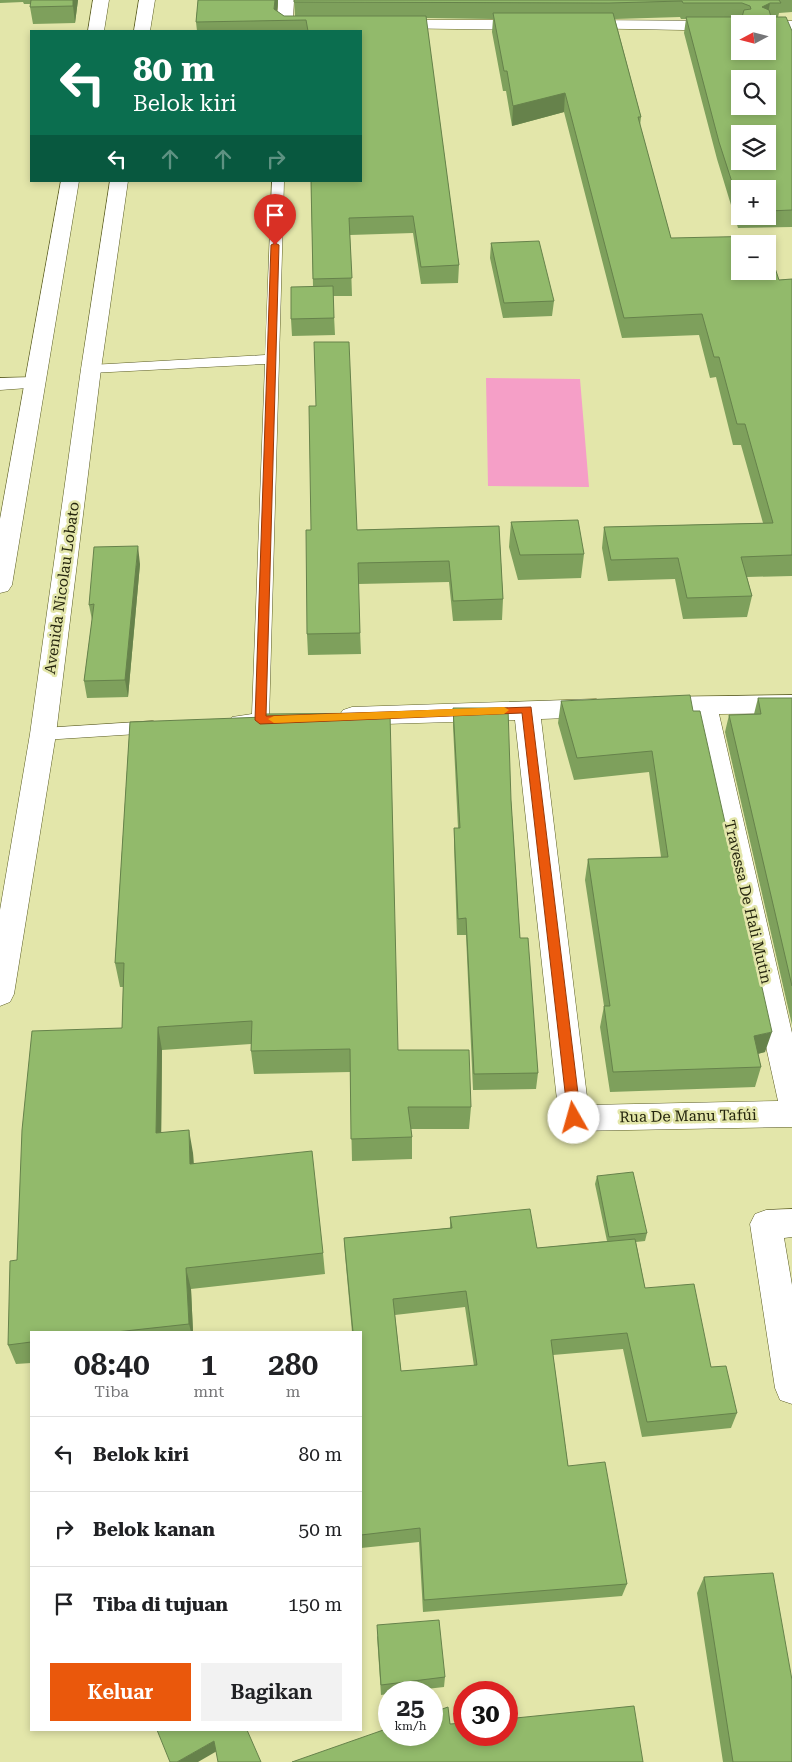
<!DOCTYPE html>
<html lang="id">
<meta charset="utf-8">
<style>
body{margin:0;font-family:"Roboto Serif",serif;background:#f2f2f2;color:#202124;height:100vh;display:flex;flex-direction:column;font-size:19px;white-space:nowrap}
*{box-sizing:border-box;margin:0}
p{font-size:16px;color:#757577}
.icon{flex:none;width:28px;height:28px;fill:none;stroke:currentColor;stroke-width:2;stroke-linecap:round;stroke-linejoin:round}
.map{position:relative;flex:1;overflow:hidden}
.sheet{position:absolute;left:30px;top:1331px;width:332px;height:400px;display:flex;flex-direction:column;background:#fff;border-radius:0px;box-shadow:0 2px 8px #0003}
.sheet>*{flex:none}
.hud{position:absolute;left:30px;top:30px;width:332px;height:152px;border-radius:0px;box-shadow:0 2px 8px #0003;background:#0b6e4f;color:#fff;overflow:hidden}
.needle{width:32px;rotate:263deg}
.tools{position:absolute;left:731px;top:15px;display:grid;gap:10px}
.tools a{display:grid;place-items:center;width:45px;height:45px;border-radius:0px;background:#fff;box-shadow:0 2px 8px #0003;font-size:25px}
.speed{position:absolute;left:378px;top:1681px;display:flex;gap:10px;font-size:25px;font-weight:700;text-align:center}
.speed>*{display:grid;place-content:center;width:65px;height:65px;border-radius:50%;background:#fff;box-shadow:0 2px 8px #0003;line-height:1}
.speed small{font-size:12px;font-weight:400}
.speed .limit{border:8px solid #d22;background:#fff;color:#111}
.pin{position:absolute;display:grid;place-items:center;width:42px;height:42px;color:#fff;margin:-51px -21px;border-radius:50% 50% 50% 0;rotate:-45deg;box-shadow:0 0 5px #0007}
.pin .icon{rotate:45deg}
.me{position:absolute;width:55px;margin:-28px;rotate:353deg;stroke-linejoin:round;filter:drop-shadow(0 0 4px #0008)}
.turn{display:flex;align-items:center;gap:18px;height:105px;padding:0 20px;font-size:22px}
.turn .icon{width:65px;height:65px;stroke-width:2.5}
.turn b{display:block;font-size:35px;line-height:42px}
.lanes{display:flex;align-items:center;height:48px;padding:0 20px;background:#0003;justify-content:center;gap:25px;direction:ltr}
.lanes .off{opacity:.35}
.eta{display:flex;justify-content:space-evenly;align-items:center;height:85px;text-align:center}
.eta b{font-size:30px;font-weight:600;line-height:35px}
.action{display:flex;gap:10px;margin-top:auto;padding:10px 20px}
.action a{flex:1;height:58px;border-radius:0px;background:#ea580c;color:#fff;font-size:20px;font-weight:600;line-height:58px;text-align:center}
.action a+a{background:#f2f2f2;color:#202124}
ul{padding:0;list-style:none}
li{display:flex;align-items:center;gap:15px;height:75px;padding:0 20px;border-top:1px solid #e0e0e0}
li div{flex:1}
li b{display:block;font-size:19px}
li em{font-style:normal}
.map>svg:first-child{display:block}
.green{fill:#f59fc7}
.lines{fill:none;stroke-linecap:round;stroke-linejoin:round}
.lane-casing{stroke:#5a5c23;stroke-width:1}
.street-casing{stroke:#5a5c23;stroke-width:1}
.primary-casing{stroke:#5a5c23;stroke-width:1}
.lane{fill:#fff;fill-rule:evenodd}
.street{fill:#fff;fill-rule:evenodd}
.primary{fill:#fff;fill-rule:evenodd}
.wall{fill:#7ea05c;fill-rule:evenodd}
.shaded-wall{fill:#66824b}
.building{fill:#92ba6b;stroke:#66824b;fill-rule:evenodd}
.route{fill:#ea580c;stroke:#983908}
.slow{fill:#f59e0b}
.labels{text-anchor:middle;stroke-width:5;stroke-linejoin:round;paint-order:stroke}
.street-label{font-size:15px;fill:#25250e;stroke:#e3e6aa}
</style>
<div class="map">
<svg width="792" height="1762" viewBox="0 0 792 1762">
<rect width="100%" height="100%" fill="#e3e6aa"/>
<path class="green" d="M 486,378 L 580,379 L 589,487 L 488,486 Z"/>
<g class="lines">
<defs>
<path id="lane" d="M 272,181 L 284,181 L 269,720 L 266,724 C 256,727 242,728 232,725 L 229,721 L 232,717 L 252,714 L 265,364 L 91,373 L 84,369 L 91,365 L 265,355 Z
M 153,721 L 159,723 L 162,727 L 159,731 L 153,733 L 43,740 L 37,738 L 34,734 L 37,730 L 43,728 Z"/>
<path id="street" d="M 278,0 L 294,0 L 293,20 L 313,20 L 321,25 L 313,30 L 279,28 L 277,25 Z
M 389,20 L 531,20 L 539,25 L 531,30 L 383,28 L 381,25 L 383,22 Z
M 579,20 L 740,21 L 747,24 L 740,24 L 740,31 L 573,28 L 571,25 L 573,22 Z
M 768,21 L 792,21 L 792,31 L 768,31 L 768,24 L 761,24 Z
M 35,377 L 42,379 L 45,383 L 42,387 L 0,390 L 0,378 Z
M 792,695 L 792,713 L 719,714 L 792,1033 L 792,1127 L 574,1131 L 563,1127 L 559,1118 L 515,720 L 352,725 L 343,722 L 339,716 L 343,710 L 352,707 L 596,699 L 605,702 L 609,708 L 605,714 L 596,717 L 541,719 L 588,1105 L 778,1101 L 693,714 L 654,715 L 645,712 L 641,706 L 645,700 L 654,697 Z
M 792,1209 L 792,1237 L 784,1238 L 792,1285 L 792,1404 L 780,1400 L 775,1388 L 750,1224 L 755,1214 L 766,1210 Z"/>
<path id="primary" d="M 93,0 L 109,0 L 104,31 L 88,31 Z
M 139,0 L 155,0 L 150,31 L 134,31 Z
M 61,181 L 79,181 L 12,585 L 8,591 L 0,593 L 0,519 Z
M 110,181 L 128,181 L 101,369 L 56,734 L 14,994 L 10,1002 L 0,1006 L 0,910 L 30,734 L 81,369 Z"/>
</defs>
<use href="#lane" class="lane-casing"/>
<use href="#street" class="street-casing"/>
<use href="#primary" class="primary-casing"/>
<use href="#lane" class="lane"/>
<use href="#street" class="street"/>
<use href="#primary" class="primary"/>
</g>
<path class="wall" d="M 0,0 L 78,0 L 75,23 L 33,24 L 30,7 L 31,4 L 24,4 L 23,2 L 0,3 Z
M 198,0 L 278,0 L 277,11 L 284,16 L 295,16 L 294,0 L 792,0 L 792,12 L 779,13 L 778,17 L 792,31 L 792,227 L 738,228 L 717,159 L 684,33 L 686,19 L 681,19 L 680,17 L 615,19 L 641,117 L 640,126 L 671,238 L 779,280 L 792,279 L 792,576 L 747,577 L 752,596 L 747,617 L 683,619 L 675,579 L 608,581 L 602,548 L 604,527 L 763,523 L 741,445 L 733,445 L 716,377 L 710,378 L 699,335 L 622,338 L 564,112 L 512,126 L 506,91 L 503,91 L 492,32 L 493,19 L 426,18 L 459,265 L 458,283 L 421,284 L 413,233 L 350,235 L 352,296 L 333,296 L 335,335 L 292,336 L 291,319 L 313,287 L 311,181 L 361,181 L 361,31 L 197,31 L 196,22 ZM 740,189 L 768,189 L 768,216 L 740,216 Z
M 491,243 L 554,301 L 552,316 L 503,318 L 490,258 Z
M 511,522 L 584,554 L 581,578 L 518,580 L 509,547 Z
M 499,526 L 503,599 L 502,620 L 453,621 L 449,582 L 358,584 L 361,654 L 308,655 L 307,634 L 311,530 L 357,530 Z
M 140,564 L 128,697 L 87,698 L 84,681 L 92,620 L 89,605 Z
M 758,698 L 792,698 L 792,1025 L 725,732 L 729,715 L 754,714 Z
M 561,701 L 693,711 L 765,1052 L 758,1054 L 761,1067 L 755,1087 L 610,1092 L 600,1027 L 604,1006 L 585,880 L 588,859 L 661,857 L 649,772 L 574,780 L 558,723 Z
M 453,708 L 511,800 L 520,938 L 538,1073 L 536,1089 L 473,1090 L 466,935 L 457,935 L 454,845 L 454,828 L 458,828 L 453,726 Z
M 130,722 L 398,1050 L 471,1107 L 469,1129 L 411,1129 L 412,1137 L 412,1159 L 352,1161 L 350,1072 L 254,1074 L 251,1051 L 251,1044 L 162,1050 L 161,1133 L 193,1153 L 194,1164 L 323,1253 L 325,1274 L 191,1289 L 193,1332 L 31,1332 L 31,1363 L 16,1364 L 8,1345 L 17,1260 L 122,1028 L 123,987 L 120,987 L 115,963 Z
M 597,1176 L 647,1233 L 645,1241 L 636,1242 L 645,1288 L 711,1367 L 737,1413 L 731,1428 L 642,1437 L 623,1349 L 553,1355 L 568,1466 L 627,1584 L 622,1596 L 423,1612 L 419,1542 L 361,1548 L 361,1332 L 352,1332 L 345,1255 L 344,1238 L 450,1228 L 450,1217 L 537,1248 L 607,1241 L 595,1184 ZM 465,1307 L 474,1366 L 401,1371 L 395,1315 Z
M 704,1577 L 792,1762 L 723,1762 L 697,1593 Z
M 377,1636 L 445,1677 L 444,1687 L 400,1692 L 389,1692 L 389,1694 L 381,1695 Z"/>
<path class="shaded-wall" d="M 73,0 L 78,0 L 75,23 L 73,6 Z
M 275,0 L 278,0 L 276,20 L 274,9 Z
M 770,3 L 767,19 L 762,7 Z
M 565,93 L 564,112 L 512,126 L 513,106 Z
M 138,546 L 140,564 L 128,697 L 125,680 Z
M 158,1027 L 162,1050 L 161,1155 L 156,1133 Z
M 772,1032 L 765,1052 L 748,1056 L 754,1036 Z
M 189,1130 L 193,1153 L 194,1186 L 190,1164 Z
M 186,1268 L 191,1289 L 193,1332 L 191,1332 L 189,1324 Z
M 214,1741 L 217,1751 L 198,1762 L 177,1762 Z"/>
<path class="building" d="M 31,0 L 73,0 L 73,6 L 30,7 Z
M 198,0 L 275,0 L 274,9 L 284,16 L 426,16 L 459,265 L 421,267 L 413,216 L 349,218 L 352,278 L 313,279 L 311,181 L 361,181 L 361,31 L 308,31 L 306,20 L 196,22 Z
M 294,0 L 779,0 L 781,3 L 770,3 L 762,7 L 769,10 L 771,17 L 786,17 L 792,31 L 792,210 L 768,211 L 768,189 L 740,189 L 740,207 L 719,142 L 686,17 L 742,17 L 744,10 L 751,9 L 750,6 L 742,3 L 683,3 L 682,1 L 609,3 L 294,2 ZM 740,24 L 768,24 L 768,51 L 740,51 ZM 740,79 L 768,79 L 768,106 L 740,106 ZM 740,134 L 768,134 L 768,161 L 740,161 Z
M 493,13 L 613,13 L 641,117 L 638,117 L 671,238 L 764,236 L 766,244 L 740,244 L 740,271 L 768,271 L 768,247 L 779,280 L 792,279 L 792,555 L 741,557 L 752,596 L 687,598 L 678,558 L 611,560 L 604,527 L 773,523 L 745,424 L 737,424 L 719,357 L 714,357 L 702,314 L 624,318 L 565,93 L 513,106 L 507,71 L 504,71 Z
M 539,241 L 554,301 L 504,303 L 491,243 Z
M 333,286 L 334,318 L 291,319 L 291,287 Z
M 314,342 L 349,342 L 357,530 L 499,526 L 503,599 L 453,601 L 449,561 L 358,563 L 360,633 L 307,634 L 306,530 L 311,530 L 309,406 L 316,406 Z
M 578,520 L 584,554 L 520,555 L 511,522 Z
M 138,546 L 125,680 L 84,681 L 94,604 L 89,605 L 94,547 Z
M 690,695 L 693,711 L 700,711 L 772,1032 L 754,1036 L 761,1067 L 613,1072 L 604,1006 L 610,1006 L 588,859 L 668,857 L 652,751 L 577,758 L 561,701 Z
M 758,698 L 792,698 L 792,986 L 729,715 L 761,714 Z
M 453,708 L 508,708 L 511,800 L 520,938 L 528,938 L 538,1073 L 474,1074 L 466,918 L 458,919 L 454,828 L 460,828 Z
M 390,713 L 398,1050 L 469,1050 L 471,1107 L 408,1107 L 412,1137 L 351,1139 L 350,1049 L 251,1051 L 252,1021 L 158,1027 L 156,1133 L 189,1130 L 190,1164 L 312,1151 L 323,1253 L 186,1268 L 189,1324 L 116,1332 L 31,1332 L 31,1342 L 8,1345 L 10,1261 L 17,1260 L 22,1130 L 32,1031 L 122,1028 L 124,963 L 115,963 L 130,722 L 265,717 L 265,714 Z
M 633,1172 L 647,1233 L 609,1237 L 597,1176 Z
M 530,1209 L 537,1248 L 635,1239 L 645,1288 L 694,1284 L 711,1367 L 726,1366 L 737,1413 L 647,1422 L 627,1333 L 551,1340 L 568,1466 L 605,1462 L 627,1584 L 424,1600 L 420,1528 L 361,1535 L 361,1332 L 353,1332 L 344,1238 L 452,1228 L 450,1217 ZM 466,1291 L 477,1365 L 401,1371 L 393,1299 Z
M 773,1573 L 792,1680 L 792,1762 L 733,1762 L 704,1577 Z
M 439,1620 L 445,1677 L 381,1685 L 377,1625 Z
M 634,1706 L 643,1762 L 292,1762 L 389,1728 L 389,1735 L 431,1735 L 431,1713 L 448,1707 L 450,1724 L 464,1723 L 464,1735 L 506,1735 L 506,1719 Z
M 157,1730 L 247,1730 L 261,1762 L 218,1762 L 214,1741 L 177,1762 L 170,1762 Z"/>
<path class="route" d="M 275,243 L 279,245 L 266,716 L 531,707 L 581,1118 L 574,1123 L 568,1118 L 522,713 L 260,724 L 255,720 L 271,245 Z"/>
<path class="slow" d="M 504,707 L 509,710 L 504,714 L 274,723 L 268,719 L 274,716 Z"/>
<g class="labels">
<g class="street-label">
<text transform="translate(62 588) rotate(-82)" y="5">Avenida Nicolau Lobato</text>
<text transform="translate(748 902) rotate(77)" y="5">Travessa De Hali Mutin</text>
<text transform="translate(688 1116) rotate(-1)" y="5">Rua De Manu Tafúi</text>
</g>
</g>
</svg>
<div class="tools">
<a><svg class="needle" viewBox="-14 -14 28 28"><path d="M0-13l5 13h-10z" fill="#e53935"/><path d="M0 13l5-13h-10z" fill="#757577"/></svg></a>
<a><svg class="icon" aria-label="search" viewBox="0 0 24 24"><circle cx="10" cy="10" r="6"/><path d="M15 15l6 6"/></svg></a>
<a><svg class="icon" aria-label="layers" viewBox="0 0 24 24"><path d="M12 4l9 5-9 5-9-5zM3 14l9 5 9-5"/></svg></a>
<a>+</a>
<a>−</a>
</div>
<div class="speed"><div>25<small>km/h</small></div><div class="limit">30</div></div>
<div class="pin" style="left:275px;top:245px;background:#d93025"><svg class="icon" aria-label="arrive" viewBox="0 0 24 24"><path d="M6 21V4h12l-3 4 3 4H6"/></svg></div>
<svg class="me" style="left:574px;top:1118px" viewBox="-20 -20 40 40"><circle r="19" fill="#fff"/><path d="M0-13L10 11 0 6-10 11z" fill="#ea580c"/></svg>
<div class="hud">
<div class="turn"><svg class="icon" aria-label="left" viewBox="0 0 24 24"><path d="M17 20v-9H6M10 6l-5 5 5 5"/></svg><div><b>80 m</b>Belok kiri</div></div>
<div class="lanes"><svg class="icon" aria-label="left" viewBox="0 0 24 24"><path d="M17 20v-9H6M10 6l-5 5 5 5"/></svg><svg class="icon off" aria-label="ahead" viewBox="0 0 24 24"><path d="M12 20V5M6 11l6-6 6 6"/></svg><svg class="icon off" aria-label="ahead" viewBox="0 0 24 24"><path d="M12 20V5M6 11l6-6 6 6"/></svg><svg class="icon off" aria-label="right" viewBox="0 0 24 24"><path d="M7 20v-9h11M14 6l5 5-5 5"/></svg></div>
</div>
<section class="sheet">
<div class="eta">
<div><b>08:40</b><p>Tiba</p></div>
<div><b>1</b><p>mnt</p></div>
<div><b>280</b><p>m</p></div>
</div>
<ul>
<li><svg class="icon" aria-label="left" viewBox="0 0 24 24"><path d="M17 20v-9H6M10 6l-5 5 5 5"/></svg><div><b>Belok kiri</b></div><em>80 m</em></li>
<li><svg class="icon" aria-label="right" viewBox="0 0 24 24"><path d="M7 20v-9h11M14 6l5 5-5 5"/></svg><div><b>Belok kanan</b></div><em>50 m</em></li>
<li><svg class="icon" aria-label="arrive" viewBox="0 0 24 24"><path d="M6 21V4h12l-3 4 3 4H6"/></svg><div><b>Tiba di tujuan</b></div><em>150 m</em></li>
</ul>
<div class="action"><a>Keluar</a><a>Bagikan</a></div>
</section>
</div>
